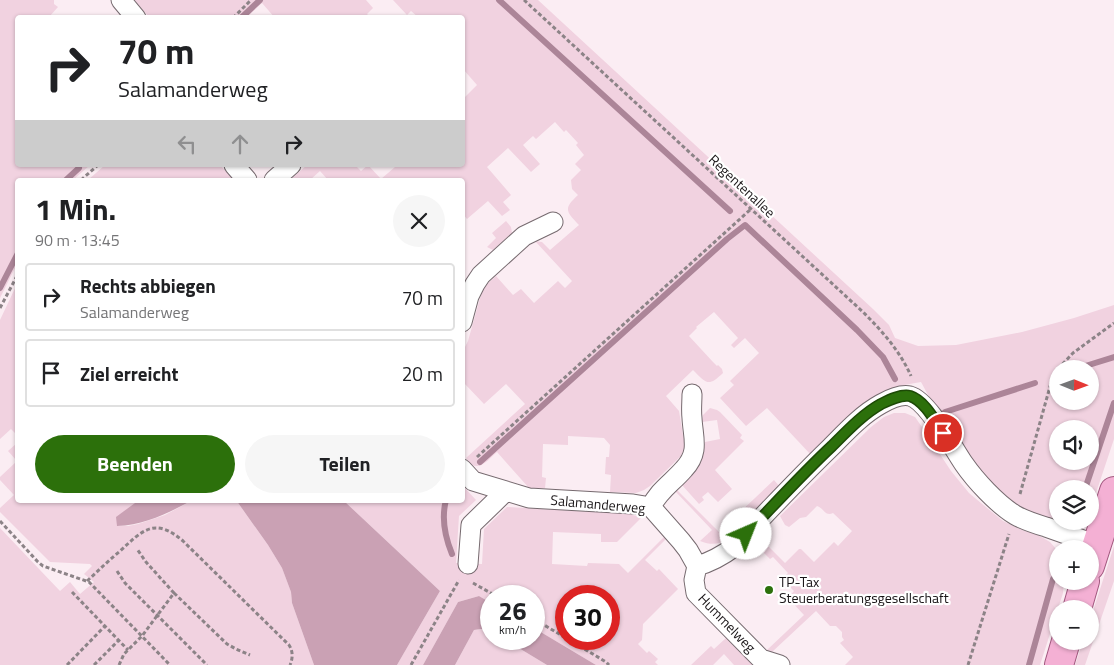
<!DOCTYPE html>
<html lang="de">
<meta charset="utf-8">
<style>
body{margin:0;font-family:"Titillium Web",sans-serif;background:#f6f6f6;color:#202124;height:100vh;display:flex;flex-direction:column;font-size:19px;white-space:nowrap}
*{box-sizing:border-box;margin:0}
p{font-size:16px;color:#757577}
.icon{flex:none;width:28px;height:28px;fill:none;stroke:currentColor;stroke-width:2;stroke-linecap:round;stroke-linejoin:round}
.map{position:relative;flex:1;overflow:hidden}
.side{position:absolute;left:15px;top:178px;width:450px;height:325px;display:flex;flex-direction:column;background:#fff;border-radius:5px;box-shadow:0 1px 4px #0004}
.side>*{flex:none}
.guide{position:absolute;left:15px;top:15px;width:450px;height:152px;border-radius:5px;box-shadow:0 1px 4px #0004;background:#fff;color:#202124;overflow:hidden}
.needle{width:32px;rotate:91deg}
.buttons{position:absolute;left:1049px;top:360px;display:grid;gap:10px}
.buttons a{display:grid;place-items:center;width:50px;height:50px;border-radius:50%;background:#fff;box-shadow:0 1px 4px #0004;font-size:25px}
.speed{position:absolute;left:480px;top:585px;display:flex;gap:10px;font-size:25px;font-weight:700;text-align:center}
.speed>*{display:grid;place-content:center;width:65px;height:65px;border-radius:50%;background:#fff;box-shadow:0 1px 4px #0004;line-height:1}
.speed small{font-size:12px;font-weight:400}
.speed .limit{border:8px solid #d22;background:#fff;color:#111}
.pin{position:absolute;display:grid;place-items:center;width:42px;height:42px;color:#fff;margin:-21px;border:2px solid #fff;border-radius:50%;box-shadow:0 1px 5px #0007}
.me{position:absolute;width:55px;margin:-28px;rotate:44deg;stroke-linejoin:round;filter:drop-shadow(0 0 4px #0008)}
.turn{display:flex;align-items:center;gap:18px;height:105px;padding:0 20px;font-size:22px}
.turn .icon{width:65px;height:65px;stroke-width:2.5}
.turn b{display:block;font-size:35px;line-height:42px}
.lanes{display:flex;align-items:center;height:48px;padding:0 20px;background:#0003;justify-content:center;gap:25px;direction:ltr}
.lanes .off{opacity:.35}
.round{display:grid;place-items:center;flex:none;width:52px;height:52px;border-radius:26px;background:#f6f6f6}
.head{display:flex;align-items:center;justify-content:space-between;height:85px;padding:0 20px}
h1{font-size:30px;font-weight:700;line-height:38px}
.action{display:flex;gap:10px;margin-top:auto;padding:10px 20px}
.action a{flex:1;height:58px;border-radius:30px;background:#2c700b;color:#fff;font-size:20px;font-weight:700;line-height:58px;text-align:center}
.action a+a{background:#f6f6f6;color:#202124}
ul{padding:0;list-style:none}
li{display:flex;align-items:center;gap:15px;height:68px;margin:0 10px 8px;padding:0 10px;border:2px solid #e0e0e0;border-radius:5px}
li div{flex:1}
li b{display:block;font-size:19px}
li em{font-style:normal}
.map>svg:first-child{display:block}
.green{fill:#f1d2e0;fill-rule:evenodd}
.forest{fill:#caa1b4}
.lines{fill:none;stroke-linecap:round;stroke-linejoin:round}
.stream{stroke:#ac8598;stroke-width:6}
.street-casing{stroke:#766a6f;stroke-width:21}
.primary-casing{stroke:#a2587f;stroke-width:30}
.path{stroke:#8c8387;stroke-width:3;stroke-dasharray:4 2.5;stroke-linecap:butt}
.street{stroke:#fff;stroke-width:19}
.primary{stroke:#f4b0d4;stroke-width:28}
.route-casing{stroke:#1d4907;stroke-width:12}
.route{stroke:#2c700b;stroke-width:9}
.poi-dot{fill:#2c700b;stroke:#fff;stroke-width:2}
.labels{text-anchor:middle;stroke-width:4.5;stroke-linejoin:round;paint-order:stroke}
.street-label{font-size:14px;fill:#181416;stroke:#fff}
.poi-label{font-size:14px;fill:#181416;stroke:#fff;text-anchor:start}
</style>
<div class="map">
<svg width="1114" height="665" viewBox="0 0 1114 665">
<rect width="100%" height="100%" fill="#fbedf3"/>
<path class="green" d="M 0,0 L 54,0 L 54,4 L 58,7 L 49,17 L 18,18 L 18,165 L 90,165 L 73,180 L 18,180 L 17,264 L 0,298 Z
M 134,0 L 366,0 L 373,8 L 367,14 L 370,17 L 275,18 L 262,3 L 247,17 L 150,18 Z
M 393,0 L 538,0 L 873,309 L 889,325 L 895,338 L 918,346 L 956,345 L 1022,332 L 1074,318 L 1114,305 L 1114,439 L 1095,496 L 1090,504 L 1090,489 L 1058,489 L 1057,519 L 1045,518 L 1022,508 L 1008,499 L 987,480 L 940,417 L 921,382 L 904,385 L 889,391 L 812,456 L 767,408 L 746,426 L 720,398 L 734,385 L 730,381 L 759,353 L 745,338 L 734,348 L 731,345 L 738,338 L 714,312 L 696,327 L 697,328 L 689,336 L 713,362 L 717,366 L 718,365 L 722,369 L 723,373 C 708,387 707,384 693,370 L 666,396 L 679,411 L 684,441 L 684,449 L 681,456 L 650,486 L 644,490 L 636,493 L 610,492 L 611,475 L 605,474 L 606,457 L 609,457 L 610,445 L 604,438 L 568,436 L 568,445 L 543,444 L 542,477 L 546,478 L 545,488 L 529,488 L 497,452 C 491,457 481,470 472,465 C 469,463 468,460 466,458 L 525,404 L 506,384 L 484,404 L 464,383 L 463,384 L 463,351 L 468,341 L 482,291 L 486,285 L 496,276 L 513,295 L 521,289 L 534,303 L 558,281 L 565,288 L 572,281 L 535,241 L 542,242 L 550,250 L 579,225 C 566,211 563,209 578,195 L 572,189 L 571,180 L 581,170 L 575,164 L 584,155 L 576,145 L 578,143 L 566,130 L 564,132 L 555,122 L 536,139 L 533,136 L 523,145 L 540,164 L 531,172 L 508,148 L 487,167 L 511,195 L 503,202 L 510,210 L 502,216 L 488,201 L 467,219 L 463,214 L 462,180 L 328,180 L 320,171 L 310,180 L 290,180 L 307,165 L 355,165 L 361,171 L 368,165 L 381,179 L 395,167 L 394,165 L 462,165 L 463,99 L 477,85 L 463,69 L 462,18 L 418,17 L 411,11 L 407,15 ZM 1058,369 L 1090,369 L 1090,401 L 1058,401 ZM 1058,429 L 1090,429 L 1090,461 L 1058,461 Z
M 105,165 L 220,165 L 234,180 L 88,180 Z
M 506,221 L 511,227 L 512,233 L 493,250 L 487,247 L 496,238 L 492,233 Z
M 17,284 L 17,435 L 11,429 L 0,439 L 0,320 Z
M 710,408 L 717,410 L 720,412 L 742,435 L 740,438 L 744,441 L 715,470 L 732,489 L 718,502 L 708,492 L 702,497 L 704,500 L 699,504 L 682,485 C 695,473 704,461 705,442 L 720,439 L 717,420 L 702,422 L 703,415 Z
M 894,413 L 905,413 L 915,417 L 922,427 L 951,471 L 969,493 L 987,508 L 1003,521 L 1022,530 L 1038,535 L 1050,542 L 1057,550 L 1058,581 L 1064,581 L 1063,593 L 1040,665 L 845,665 L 853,657 L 840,643 L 844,640 L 842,637 L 842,632 L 836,626 L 830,626 L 816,611 L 772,652 L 767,650 L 804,615 L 788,598 L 794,591 L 784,581 L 787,578 L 785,576 L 788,573 L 773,557 L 770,559 L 754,543 L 759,537 L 785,563 L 799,549 L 801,549 L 814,562 L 834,542 L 838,546 L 852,531 L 833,513 C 825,517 824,508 817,506 L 806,517 L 800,518 L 789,527 L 785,525 L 780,516 L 871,427 L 884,417 Z
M 17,443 L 18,500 L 139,500 L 117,517 L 117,526 L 128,526 L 138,524 L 165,515 L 193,500 L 236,500 L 268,545 L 282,568 L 291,592 L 292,603 L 314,665 L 0,665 L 0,528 L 60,591 L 70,582 L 80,594 L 94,582 L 84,574 L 92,566 L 90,564 L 50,562 L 0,512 L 0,508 L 14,495 L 0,480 L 0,477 L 17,461 L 8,451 Z
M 774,480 L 780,487 L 745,521 L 738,514 Z
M 463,486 L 476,500 L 459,516 L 456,563 L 482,564 L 484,529 L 507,507 L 628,514 L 642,517 L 617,542 L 601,542 L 601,534 L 553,532 L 552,564 L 587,566 L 588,563 L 619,564 L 628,573 L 665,536 L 667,538 L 645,560 L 657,571 L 659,569 L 678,589 L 643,624 L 642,640 L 638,644 L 647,653 L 649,651 L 658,659 L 655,662 L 658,665 L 596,665 L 534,628 L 534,596 L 491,596 L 491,603 L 479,596 L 458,602 L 423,665 L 397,665 L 440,591 L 343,500 L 462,500 ZM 566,596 L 609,596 L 609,639 L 566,639 Z
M 677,490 L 719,532 L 734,518 L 741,526 C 728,539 720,549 700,541 L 712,530 L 675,491 Z
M 1114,546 L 1114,581 L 1085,665 L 1075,665 L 1083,641 L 1090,641 L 1090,620 Z
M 481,629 L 491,631 L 491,639 L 504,639 L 547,665 L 455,665 L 474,630 Z
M 726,638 L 753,665 L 734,665 L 724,654 L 713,665 L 691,665 L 711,646 L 714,649 Z"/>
<path class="forest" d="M 139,500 L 193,500 C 168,513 145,525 117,526 L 116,517 Z
M 236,500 L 343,500 L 440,591 L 397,665 L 314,665 L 292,603 L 291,592 L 282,568 L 268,545 Z
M 479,596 L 491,603 L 491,631 L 481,629 L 474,630 L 455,665 L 423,665 L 458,602 Z
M 534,628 L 596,665 L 547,665 L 504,639 L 534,639 Z"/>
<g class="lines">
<path class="stream" d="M 499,0 L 730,211
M 241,18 L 260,0
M 66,180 L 79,168
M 0,288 L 18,253
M 1079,368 L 1114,357
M 945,412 L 1035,383
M 480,462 L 727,239 L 745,225 L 857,330 L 883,357 L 895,379
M 1085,489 L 1114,403
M 446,500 C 441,519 445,537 452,554
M 1029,665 L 1053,579"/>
<defs>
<path id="street" d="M 121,0 L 136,18
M 234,165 L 247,180
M 274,180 L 291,165
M 462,322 L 469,296 L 475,284 L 481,275 L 524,236 L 553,222
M 462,469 L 473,481 L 529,498 L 633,504 L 651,507 L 681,541 L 688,550 L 697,566
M 651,507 C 658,491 673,482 684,469 C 700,452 693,438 692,418 C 691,410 692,402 692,394
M 468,564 L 471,525 L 506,491
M 697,566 C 711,562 722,556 734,547 C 765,514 796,481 829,449 C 845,433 861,415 881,404 C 888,400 901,394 910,396 C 928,401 953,448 964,464 C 975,480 997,504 1015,515 C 1024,520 1036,524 1046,527 C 1063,533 1080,539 1097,545
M 697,566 L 694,580 L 696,593 L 761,659 L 780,665"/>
<path id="primary" d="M 1090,566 L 1114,491
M 1077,609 L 1085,581
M 1059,665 L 1066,641"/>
</defs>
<use href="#street" class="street-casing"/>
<use href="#primary" class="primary-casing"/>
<path class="path" d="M 524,0 L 863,312 C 882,331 900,351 911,376
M 233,18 L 251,0
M 81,180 L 98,165
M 0,308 L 18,274
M 1058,369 L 1073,353 L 1114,323
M 477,457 L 751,209
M 1020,494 L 1051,383 L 1058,371
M 0,521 L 38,562 L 43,566 L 89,582 L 170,665
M 117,571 L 125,583 L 207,665
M 87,581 C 98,571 108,561 119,552 C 142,531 154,516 183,541 L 289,645 C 293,651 293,658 290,665
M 473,583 L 496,596
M 72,592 L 128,650
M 174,593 L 227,644 L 236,649 L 250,655
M 534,619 L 566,638
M 568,639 L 606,662 L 609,665
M 67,665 L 105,626
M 94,665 L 119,640
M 119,665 L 124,654 L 142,636 L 174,593 L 146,562 L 137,549
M 411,665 L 459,580
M 968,665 L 1009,534"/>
<use href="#street" class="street"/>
<use href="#primary" class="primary"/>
</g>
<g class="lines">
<defs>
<path id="route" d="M 746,534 C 775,504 802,474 832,446 C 847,431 863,414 881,404 C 889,400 901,394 910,396 C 925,401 935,421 943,433"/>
</defs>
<use href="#route" class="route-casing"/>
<use href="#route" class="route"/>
</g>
<circle class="poi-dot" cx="769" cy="590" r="5"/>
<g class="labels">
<g class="street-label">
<text transform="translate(742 186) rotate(43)" y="5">Regentenallee</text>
<text transform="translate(598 504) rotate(5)" y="5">Salamanderweg</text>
<text transform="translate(727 623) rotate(46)" y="5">Hummelweg</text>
</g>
<g class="poi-label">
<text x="779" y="587">TP-Tax<tspan x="779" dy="16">Steuerberatungsgesellschaft</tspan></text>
</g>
</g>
</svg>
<div class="buttons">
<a><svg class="needle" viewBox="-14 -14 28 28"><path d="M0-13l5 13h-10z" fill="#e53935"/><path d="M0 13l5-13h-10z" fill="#757577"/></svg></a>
<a><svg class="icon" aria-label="sound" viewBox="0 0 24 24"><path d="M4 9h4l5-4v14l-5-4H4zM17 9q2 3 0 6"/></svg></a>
<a><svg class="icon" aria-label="layers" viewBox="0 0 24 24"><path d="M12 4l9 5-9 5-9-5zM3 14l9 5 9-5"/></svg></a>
<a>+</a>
<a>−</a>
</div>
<div class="speed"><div>26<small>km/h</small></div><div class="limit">30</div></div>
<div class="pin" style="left:943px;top:433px;background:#d93025"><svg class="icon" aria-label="arrive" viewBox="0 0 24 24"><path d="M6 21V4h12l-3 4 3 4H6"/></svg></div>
<svg class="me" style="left:746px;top:534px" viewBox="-20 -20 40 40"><circle r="19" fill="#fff"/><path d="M0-13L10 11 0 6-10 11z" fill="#2c700b"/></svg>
<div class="guide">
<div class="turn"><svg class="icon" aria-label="right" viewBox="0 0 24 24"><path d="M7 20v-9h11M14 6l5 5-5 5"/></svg><div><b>70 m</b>Salamanderweg</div></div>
<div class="lanes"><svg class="icon off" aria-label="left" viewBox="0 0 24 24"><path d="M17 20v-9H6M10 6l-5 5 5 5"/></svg><svg class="icon off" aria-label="ahead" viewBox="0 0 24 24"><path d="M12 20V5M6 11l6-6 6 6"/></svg><svg class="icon" aria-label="right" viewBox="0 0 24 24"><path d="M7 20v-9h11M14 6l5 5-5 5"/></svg></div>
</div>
<section class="side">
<div class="head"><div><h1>1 Min.</h1><p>90 m · 13:45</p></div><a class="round"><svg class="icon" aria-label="close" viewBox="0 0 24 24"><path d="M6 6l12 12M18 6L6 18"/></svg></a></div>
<ul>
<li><svg class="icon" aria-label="right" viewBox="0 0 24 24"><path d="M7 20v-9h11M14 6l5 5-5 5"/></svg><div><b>Rechts abbiegen</b><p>Salamanderweg</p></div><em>70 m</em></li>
<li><svg class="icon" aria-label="arrive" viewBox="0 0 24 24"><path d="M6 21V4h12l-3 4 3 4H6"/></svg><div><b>Ziel erreicht</b></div><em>20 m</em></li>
</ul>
<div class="action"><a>Beenden</a><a>Teilen</a></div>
</section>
</div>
